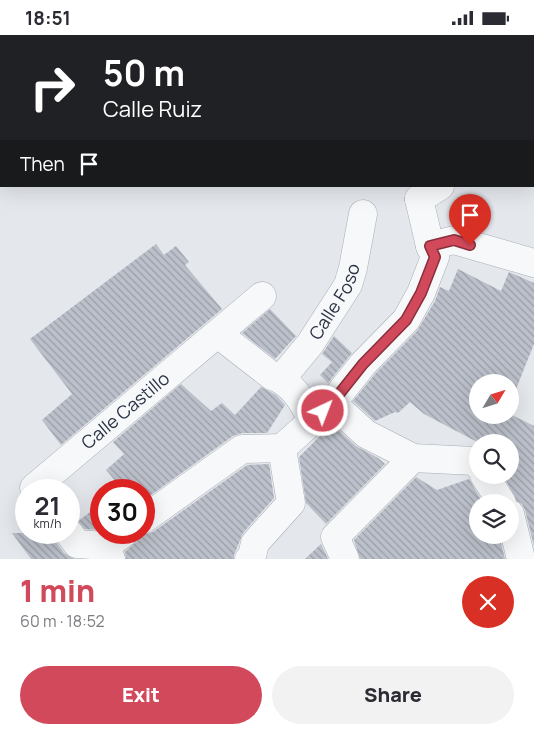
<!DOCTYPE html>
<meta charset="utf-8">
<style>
body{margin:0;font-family:Manrope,sans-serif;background:#f2f2f3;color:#2b2b33;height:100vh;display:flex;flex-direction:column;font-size:19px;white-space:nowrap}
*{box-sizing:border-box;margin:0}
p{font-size:16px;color:#7c7c81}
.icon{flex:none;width:28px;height:28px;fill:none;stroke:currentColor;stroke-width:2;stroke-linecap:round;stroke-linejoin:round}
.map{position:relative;height:524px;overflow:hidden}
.side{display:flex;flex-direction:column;background:#fff;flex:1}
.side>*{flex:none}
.hud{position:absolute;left:0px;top:0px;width:535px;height:152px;box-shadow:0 5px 20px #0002;background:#202124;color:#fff;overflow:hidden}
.needle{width:32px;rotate:52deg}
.tools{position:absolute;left:469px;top:339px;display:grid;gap:10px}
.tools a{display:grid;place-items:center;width:50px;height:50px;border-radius:50%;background:#fff;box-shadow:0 5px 20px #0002;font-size:25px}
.speed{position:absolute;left:15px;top:444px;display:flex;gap:10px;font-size:25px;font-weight:700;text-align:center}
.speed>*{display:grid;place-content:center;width:65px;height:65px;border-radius:50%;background:#fff;box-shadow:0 5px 20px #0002;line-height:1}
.speed small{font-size:12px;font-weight:400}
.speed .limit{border:8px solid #d22;background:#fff;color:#111}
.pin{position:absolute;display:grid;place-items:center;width:42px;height:42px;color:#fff;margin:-51px -21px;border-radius:50% 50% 50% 0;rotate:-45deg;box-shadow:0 0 5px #0007}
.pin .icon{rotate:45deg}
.me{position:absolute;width:55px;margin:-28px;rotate:43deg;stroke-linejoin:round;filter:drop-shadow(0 0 4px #0008)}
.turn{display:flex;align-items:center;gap:18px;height:105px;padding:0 20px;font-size:22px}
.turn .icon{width:65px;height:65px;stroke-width:2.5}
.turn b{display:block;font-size:35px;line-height:42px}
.then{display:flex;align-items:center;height:48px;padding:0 20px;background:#0003;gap:10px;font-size:19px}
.round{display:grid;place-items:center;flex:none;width:52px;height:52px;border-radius:26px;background:#f2f2f3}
.overview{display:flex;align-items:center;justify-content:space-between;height:85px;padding:0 20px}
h1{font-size:30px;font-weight:800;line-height:38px;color:#d1495b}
.action{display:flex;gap:10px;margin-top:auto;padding:10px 20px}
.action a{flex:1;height:58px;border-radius:30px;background:#d1495b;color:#fff;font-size:20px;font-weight:800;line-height:58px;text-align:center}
.action a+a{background:#f2f2f3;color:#2b2b33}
.status{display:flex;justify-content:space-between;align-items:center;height:35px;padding:0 25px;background:#fff;direction:ltr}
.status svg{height:14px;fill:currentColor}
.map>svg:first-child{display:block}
.building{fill:url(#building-back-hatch)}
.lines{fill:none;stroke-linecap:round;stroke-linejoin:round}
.minor-casing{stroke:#a9aeb7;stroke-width:29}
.minor{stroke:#f7f8fa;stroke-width:28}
.route-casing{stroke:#882f3b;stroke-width:12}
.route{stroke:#d1495b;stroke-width:9}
.labels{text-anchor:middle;stroke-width:4;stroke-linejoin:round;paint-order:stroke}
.street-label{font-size:18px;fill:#2b3445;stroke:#f4f6f9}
</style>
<div class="status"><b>18:51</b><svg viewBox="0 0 49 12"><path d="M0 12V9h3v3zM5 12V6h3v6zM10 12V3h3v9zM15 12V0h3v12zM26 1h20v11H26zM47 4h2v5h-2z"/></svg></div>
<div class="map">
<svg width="534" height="524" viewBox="0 0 534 524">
<defs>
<pattern id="building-back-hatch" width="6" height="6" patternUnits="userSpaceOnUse" patternTransform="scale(1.25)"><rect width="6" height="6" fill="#bbc0ca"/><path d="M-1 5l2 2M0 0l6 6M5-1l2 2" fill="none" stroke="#989da6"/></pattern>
</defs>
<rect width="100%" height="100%" fill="#e4e7ec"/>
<path class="building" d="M 156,209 L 164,220 L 176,211 L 189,227 L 185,230 L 222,274 L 61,410 L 42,385 L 72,359 L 30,304 Z
M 458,234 L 501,256 L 509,237 L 534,248 L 534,309 L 510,369 L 510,348 L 478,348 L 478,380 L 510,380 L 510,379 L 534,391 L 534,511 L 525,475 L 522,469 L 517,466 L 503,440 L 510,440 L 510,408 L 479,408 L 424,379 L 410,367 L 398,378 L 395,377 L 375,386 L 353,366 L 375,339 L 417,296 L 435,266 L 440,252 L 449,256 Z
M 270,274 L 296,301 L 275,324 L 242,298 Z
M 334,301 L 352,318 L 328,348 L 320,340 L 332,327 L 322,319 Z
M 181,349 L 211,376 L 222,368 L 235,380 L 261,352 L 276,360 L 285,370 L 267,398 L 242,398 L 233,401 L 144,465 L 144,455 L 123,455 L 106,435 L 124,419 L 113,407 Z
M 332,389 L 356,411 L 378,423 L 385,429 L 326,489 L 306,468 L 299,422 Z
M 269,429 L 274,463 L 243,498 L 234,520 L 234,524 L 126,524 L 125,517 L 138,505 L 139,499 L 146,499 L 153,497 L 247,430 Z
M 416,442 L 437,455 L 469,444 L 483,468 L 478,468 L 478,500 L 499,500 L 505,524 L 360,524 L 354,505 Z
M 101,469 L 101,495 L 85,494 L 78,486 Z
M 12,498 L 54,498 L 56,507 L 64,518 L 74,524 L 31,524 Z
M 321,509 L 328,524 L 305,524 Z"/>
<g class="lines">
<defs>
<g id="minor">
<path d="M 408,0 L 409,1"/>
<path d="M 419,164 L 440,151"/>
<path d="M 430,211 L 454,205 L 534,228"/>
<path d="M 218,299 L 272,341 C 292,347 303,367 313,385"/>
<path id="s1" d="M 281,344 L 310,309 L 348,250 L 353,233 L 363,179"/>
<path d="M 332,368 L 363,329 L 406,285 L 421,258 L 435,222 L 430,211 L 419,164"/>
<path d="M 282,413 L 332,368 L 366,399 L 413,423 L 475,426 L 478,430"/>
<path d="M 484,440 L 502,468"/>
<path id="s2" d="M 35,455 L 34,453 L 262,261"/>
<path d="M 510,479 L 521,524"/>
<path d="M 144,484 L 242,414 L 282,413"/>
<path d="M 69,498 L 77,509 L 106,511 L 111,524"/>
<path d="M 106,511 L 124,498"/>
<path d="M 249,524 L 252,521 L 255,508 L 291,468 L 282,413"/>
<path d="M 345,524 L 335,502 L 413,423"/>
</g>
</defs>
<use href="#minor" class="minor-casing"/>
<use href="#minor" class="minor"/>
</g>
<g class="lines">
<defs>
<path id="route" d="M 323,376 L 332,368 L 363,329 L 406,285 L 421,258 L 435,222 L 430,211 L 454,205 L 470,210"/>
</defs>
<use href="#route" class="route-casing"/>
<use href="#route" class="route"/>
</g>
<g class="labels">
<g class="street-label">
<text dy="6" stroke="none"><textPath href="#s1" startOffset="95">Calle Foso</textPath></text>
<text dy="6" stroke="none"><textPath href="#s2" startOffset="122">Calle Castillo</textPath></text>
</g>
</g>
</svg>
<div class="tools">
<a><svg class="needle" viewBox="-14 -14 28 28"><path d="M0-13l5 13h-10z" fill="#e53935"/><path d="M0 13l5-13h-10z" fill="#7c7c81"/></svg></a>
<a><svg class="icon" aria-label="search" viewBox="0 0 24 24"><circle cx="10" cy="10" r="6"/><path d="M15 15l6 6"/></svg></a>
<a><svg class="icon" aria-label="layers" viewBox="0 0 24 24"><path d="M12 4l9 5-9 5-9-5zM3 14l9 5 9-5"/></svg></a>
</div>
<div class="speed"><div>21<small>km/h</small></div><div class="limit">30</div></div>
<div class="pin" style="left:470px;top:210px;background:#d93025"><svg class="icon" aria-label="arrive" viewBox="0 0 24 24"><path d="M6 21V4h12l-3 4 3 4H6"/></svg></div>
<svg class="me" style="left:323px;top:376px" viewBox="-20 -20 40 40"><circle r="17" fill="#d1495b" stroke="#fff" stroke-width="3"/><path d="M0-11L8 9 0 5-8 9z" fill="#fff"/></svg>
<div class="hud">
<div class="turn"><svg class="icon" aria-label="right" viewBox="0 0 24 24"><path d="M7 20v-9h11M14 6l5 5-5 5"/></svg><div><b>50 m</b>Calle Ruiz</div></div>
<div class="then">Then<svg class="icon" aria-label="arrive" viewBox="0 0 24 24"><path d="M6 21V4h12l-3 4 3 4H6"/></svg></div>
</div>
</div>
<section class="side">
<div class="overview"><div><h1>1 min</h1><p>60 m · 18:52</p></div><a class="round" style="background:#d93025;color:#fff"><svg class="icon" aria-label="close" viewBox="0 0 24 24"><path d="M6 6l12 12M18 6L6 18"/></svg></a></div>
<div class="action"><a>Exit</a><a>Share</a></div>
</section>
